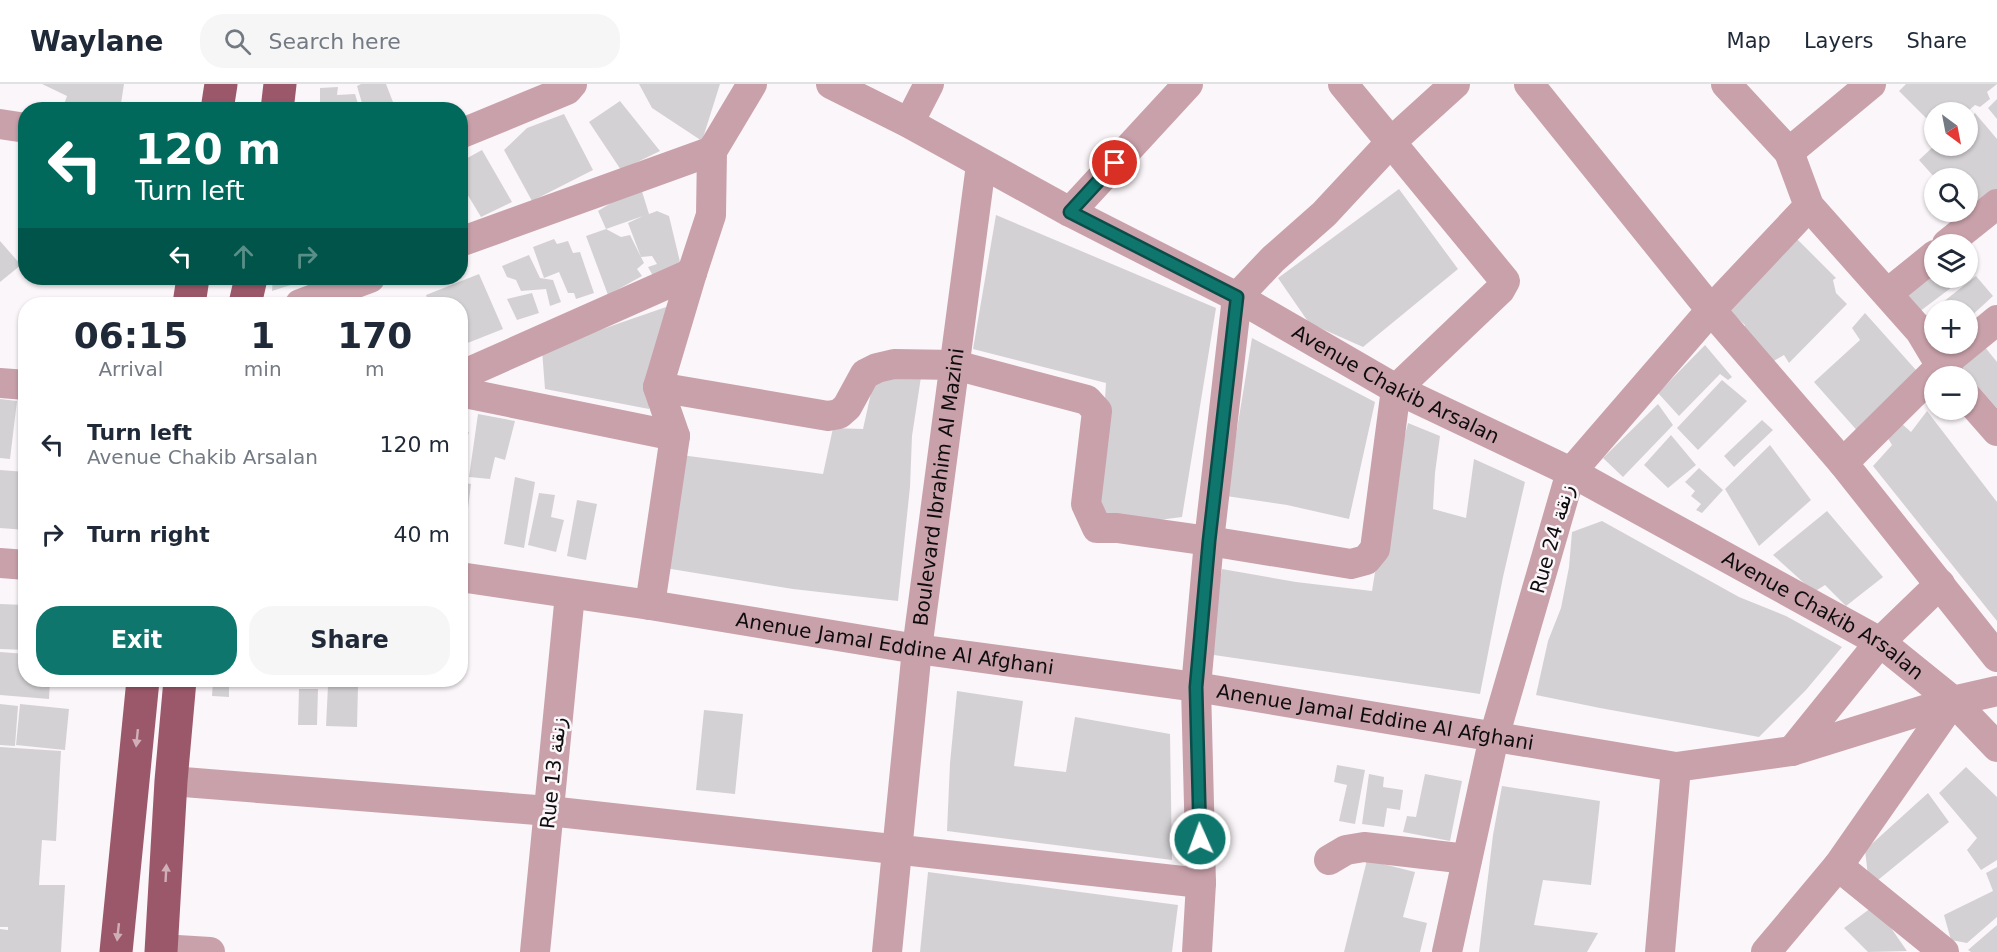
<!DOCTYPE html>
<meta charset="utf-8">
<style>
body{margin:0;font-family:"DejaVu Sans","Noto Sans Arabic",sans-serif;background:#f6f6f7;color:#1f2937;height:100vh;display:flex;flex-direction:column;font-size:22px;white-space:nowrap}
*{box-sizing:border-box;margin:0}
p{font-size:20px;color:#747a83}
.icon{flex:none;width:33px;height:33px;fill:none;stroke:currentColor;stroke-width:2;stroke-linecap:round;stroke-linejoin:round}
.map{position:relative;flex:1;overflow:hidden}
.drawer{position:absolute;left:18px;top:213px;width:450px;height:390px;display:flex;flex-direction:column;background:#fff;border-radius:24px;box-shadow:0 2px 4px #0004}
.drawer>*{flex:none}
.top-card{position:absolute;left:18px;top:18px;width:450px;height:183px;border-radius:24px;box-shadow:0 2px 4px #0004;background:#00695c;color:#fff;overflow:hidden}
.needle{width:39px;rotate:148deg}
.buttons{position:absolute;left:1924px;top:18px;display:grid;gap:12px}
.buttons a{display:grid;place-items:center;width:54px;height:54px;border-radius:50%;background:#fff;box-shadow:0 2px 4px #0004;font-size:30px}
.pin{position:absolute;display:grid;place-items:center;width:51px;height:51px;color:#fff;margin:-26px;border:3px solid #fff;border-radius:50%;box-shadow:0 2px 6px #0007}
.me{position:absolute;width:66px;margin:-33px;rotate:358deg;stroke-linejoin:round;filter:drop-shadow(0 0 4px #0008)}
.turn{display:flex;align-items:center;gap:21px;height:126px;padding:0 18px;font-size:27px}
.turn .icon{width:78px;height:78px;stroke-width:2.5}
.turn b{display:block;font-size:42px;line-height:51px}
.lanes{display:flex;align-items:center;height:57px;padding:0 18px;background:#0003;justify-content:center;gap:30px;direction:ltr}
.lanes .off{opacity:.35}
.eta{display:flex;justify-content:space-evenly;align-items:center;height:102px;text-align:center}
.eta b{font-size:36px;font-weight:700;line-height:42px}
.button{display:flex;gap:12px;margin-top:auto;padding:12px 18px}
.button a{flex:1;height:69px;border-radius:24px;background:#0f766e;color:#fff;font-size:24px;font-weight:700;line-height:69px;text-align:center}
.button a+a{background:#f6f6f7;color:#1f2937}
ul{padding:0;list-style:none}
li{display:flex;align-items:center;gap:18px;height:90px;padding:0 18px}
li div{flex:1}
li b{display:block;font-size:22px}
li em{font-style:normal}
header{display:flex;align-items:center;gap:36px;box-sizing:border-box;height:84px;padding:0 30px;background:#fff;border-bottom:2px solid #e0e1e3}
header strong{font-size:28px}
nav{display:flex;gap:33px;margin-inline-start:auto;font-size:21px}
.search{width:420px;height:54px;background:#f6f6f7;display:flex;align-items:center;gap:15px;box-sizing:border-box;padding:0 21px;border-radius:24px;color:#747a83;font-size:22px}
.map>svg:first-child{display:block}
.building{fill:#d4d1d5}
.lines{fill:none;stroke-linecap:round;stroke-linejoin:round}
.minor{stroke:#c9a1ab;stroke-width:30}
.major{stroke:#9c586b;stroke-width:33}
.oneway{fill:#d0afb9}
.route-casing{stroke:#0a4d48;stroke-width:15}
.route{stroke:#0f766e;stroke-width:10}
.labels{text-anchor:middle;stroke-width:5;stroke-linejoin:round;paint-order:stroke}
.street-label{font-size:20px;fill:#0e0c0d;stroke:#fbf6f9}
</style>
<header>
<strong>Waylane</strong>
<div class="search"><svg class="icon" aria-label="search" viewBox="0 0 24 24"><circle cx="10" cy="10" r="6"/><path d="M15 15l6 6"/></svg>Search here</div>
<nav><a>Map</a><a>Layers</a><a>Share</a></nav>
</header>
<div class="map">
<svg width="1997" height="868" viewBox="0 0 1997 868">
<rect width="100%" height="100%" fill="#fbf6f9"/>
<path class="building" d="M 42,0 L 124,0 L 120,26 L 62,26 L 67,12 Z
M 361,0 L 386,0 L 393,18 L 372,26 L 364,26 L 357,2 Z
M 639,0 L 720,0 L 702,57 L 652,24 Z
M 1906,0 L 1997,0 L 1987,8 L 1990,15 L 1980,23 L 1975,21 L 1967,28 L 1935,28 L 1935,43 L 1899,7 Z
M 338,3 L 337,11 L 355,10 L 360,26 L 320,26 L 320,4 Z
M 1997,15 L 1997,35 L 1988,24 Z
M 620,17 L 660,67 L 621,86 L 589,38 Z
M 1975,29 L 1997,55 L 1997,106 L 1958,141 L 1949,128 L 1968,128 L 1968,94 L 1935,94 L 1919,76 L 1934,62 L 1968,62 L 1968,37 Z
M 564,30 L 593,86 L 532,117 L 504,66 L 527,44 Z
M 482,66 L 512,118 L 481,133 L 460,98 L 460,78 Z
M 640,101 L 649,130 L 657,127 L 669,132 L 681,182 L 653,192 L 648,183 L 657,180 L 652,172 L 641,173 L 628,139 L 643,132 L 606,145 L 598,127 Z
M 1399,105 L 1458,185 L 1363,263 L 1309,239 L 1278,194 Z
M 460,118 L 468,141 L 460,145 Z
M 996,131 L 1216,224 L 1182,433 L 1097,444 L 1106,299 L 973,265 Z
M 606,145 L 621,153 L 630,151 L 644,179 L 637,185 L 642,192 L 608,211 L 586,152 Z
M 1795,153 L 1836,194 L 1833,196 L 1836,209 L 1847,220 L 1789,279 L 1784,271 L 1772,278 L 1742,248 L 1745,241 L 1727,225 Z
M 554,155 L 557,160 L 568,157 L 573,169 L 580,168 L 594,209 L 576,215 L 574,209 L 568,209 L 559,188 L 544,194 L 533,163 Z
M 0,157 L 21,181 L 0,198 Z
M 529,171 L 540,194 L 553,196 L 561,218 L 550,222 L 546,205 L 521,207 L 516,196 L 507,193 L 502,182 Z
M 1935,185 L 1935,194 L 1964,194 L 1919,228 L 1903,209 Z
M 479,190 L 503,245 L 460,262 L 460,220 L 429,220 L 426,211 Z
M 1976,192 L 1993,212 L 1968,235 L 1968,226 L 1935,226 L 1935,246 L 1924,233 Z
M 273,194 L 302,194 L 303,197 L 272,207 Z
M 532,209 L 539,229 L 517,236 L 507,215 Z
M 420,214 L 423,220 L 392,220 L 392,219 Z
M 669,222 L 649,325 L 545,305 L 542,266 Z
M 1865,229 L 1924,295 L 1861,351 L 1814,298 L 1860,256 L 1852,244 Z
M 1252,254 L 1375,318 L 1349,435 L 1287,421 L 1226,412 Z
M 1980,257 L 1997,278 L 1997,324 L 1956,278 Z
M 1705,261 L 1732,293 L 1728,296 L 1720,290 L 1679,332 L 1658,309 Z
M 875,291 L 921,293 L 912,352 L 910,403 L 898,517 L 793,505 L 665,484 L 681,371 L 823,390 L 833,344 L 863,345 Z
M 1722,296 L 1747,317 L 1698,366 L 1677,344 Z
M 0,315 L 17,317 L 10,375 L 0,374 Z
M 1658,320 L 1673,341 L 1623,393 L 1603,374 Z
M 1927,327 L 1997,418 L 1997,537 L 1873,382 L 1892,361 L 1886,351 L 1901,339 L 1911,348 Z
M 478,330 L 515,337 L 505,376 L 495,373 L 490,395 L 469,393 Z
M 1762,336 L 1773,346 L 1734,383 L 1724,372 Z
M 1408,339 L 1440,352 L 1435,389 L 1433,425 L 1466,434 L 1474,375 L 1525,398 L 1503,493 L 1480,610 L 1207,570 L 1222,485 L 1296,498 L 1372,507 L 1375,488 L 1384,468 L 1399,374 Z
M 460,345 L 469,348 L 465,360 L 460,358 Z
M 1671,351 L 1696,381 L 1668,404 L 1644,381 Z
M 1770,361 L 1811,416 L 1759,462 L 1725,405 Z
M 1699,384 L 1723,406 L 1702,429 L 1696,426 L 1701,420 L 1691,412 L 1695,407 L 1685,398 Z
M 0,386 L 26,388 L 26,446 L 0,444 Z
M 515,393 L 535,398 L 524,464 L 504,460 Z
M 460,398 L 471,400 L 467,432 L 460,432 Z
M 539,409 L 555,411 L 551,433 L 564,436 L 556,468 L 528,461 Z
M 577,416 L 597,420 L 586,476 L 567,472 Z
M 1827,427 L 1883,493 L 1846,522 L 1825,501 L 1814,508 L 1773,471 Z
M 1602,437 L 1739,513 L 1786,532 L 1842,563 L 1806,606 L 1759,653 L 1600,624 L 1536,611 L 1548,557 L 1561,524 L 1569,483 L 1572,448 Z
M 0,520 L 26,521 L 26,566 L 0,565 Z
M 0,568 L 26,570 L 26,596 L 50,596 L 49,615 L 0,611 Z
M 213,596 L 229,596 L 229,613 L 212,612 Z
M 328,602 L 358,603 L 357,643 L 326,642 Z
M 299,605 L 318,605 L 317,641 L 298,641 Z
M 957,607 L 1023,617 L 1014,682 L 1066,688 L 1075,633 L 1170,650 L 1172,776 L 947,747 L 950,679 Z
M 0,620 L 18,622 L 15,662 L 0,661 Z
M 20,620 L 69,625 L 65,666 L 16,661 Z
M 704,626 L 743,630 L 735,710 L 696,706 Z
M 0,663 L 61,667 L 56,757 L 42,756 L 39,801 L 65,801 L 61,868 L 0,868 L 0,845 L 8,846 L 8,843 L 0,843 Z
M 1337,681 L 1365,686 L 1355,740 L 1339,737 L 1347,701 L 1334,698 Z
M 1966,683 L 1997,713 L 1997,776 L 1981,786 L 1967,766 L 1977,754 L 1939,709 Z
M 1369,690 L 1384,693 L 1383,703 L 1403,706 L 1400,726 L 1387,724 L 1384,743 L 1362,740 Z
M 1425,690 L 1462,697 L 1450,757 L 1403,748 L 1407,732 L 1416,733 Z
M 1502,702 L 1600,717 L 1591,801 L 1543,796 L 1534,841 L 1598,849 L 1587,868 L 1479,868 L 1493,751 Z
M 1928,709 L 1949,738 L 1878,796 L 1868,792 L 1865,766 Z
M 1367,776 L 1415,788 L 1403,833 L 1427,839 L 1420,868 L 1344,868 Z
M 1997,783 L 1997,833 L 1967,859 L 1951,856 L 1944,831 L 1993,807 L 1986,789 Z
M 928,788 L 1178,821 L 1172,868 L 920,868 Z
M 1875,821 L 1907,867 L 1868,868 L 1844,844 Z
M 1997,841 L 1997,868 L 1971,868 L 1968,866 Z"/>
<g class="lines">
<g class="minor">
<path id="s1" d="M 831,0 L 909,39 L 1070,128 L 1237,213 L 1396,305 L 1571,388 L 1880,558 L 1953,617 L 1997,663"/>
<path d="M 1529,0 L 1711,226 L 1843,379 L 1997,573"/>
<path d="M 1726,0 L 1789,68 L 1809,122 L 1920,247 L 1941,282 L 1950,292"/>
<path d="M 909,39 L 929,0"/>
<path d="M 0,40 L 26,44"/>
<path d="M 460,50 L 567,6 L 572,0"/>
<path d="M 1789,68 L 1871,0"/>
<path d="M 1070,128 L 1188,0"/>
<path d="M 460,158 L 712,67"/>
<path d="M 1947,160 L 1997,120"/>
<path d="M 1888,209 L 1935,171"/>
<path d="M 300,220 L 370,194"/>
<path d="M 460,292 L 692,189"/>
<path d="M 0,299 L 26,301"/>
<path d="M 658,303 L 828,332 L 839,330 L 847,323 L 865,290 L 877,284 L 894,280 L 955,281 L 1087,316 L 1097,327 L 1086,420 L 1097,444 L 1117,444 L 1209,457 L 1351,480 L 1366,476 L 1375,465 L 1396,305 L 1500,206 L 1505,197 L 1343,0"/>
<path d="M 460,308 L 675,352"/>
<path d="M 1968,314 L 1997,347"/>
<path d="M 1843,379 L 1941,282 L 1997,236"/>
<path d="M 0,479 L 26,481"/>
<path id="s2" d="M 460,493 L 650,521 L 917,565 L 1196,603 L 1676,683 L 1792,667 L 1953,617 L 1997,607"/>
<path d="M 650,521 L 675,352 L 658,303 L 692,189 L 711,131 L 712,67 L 752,0"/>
<path d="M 1792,667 L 1880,558 L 1940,500"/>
<path d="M 171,697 L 549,727 L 1201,799"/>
<path d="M 1329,776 L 1346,766 L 1364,763 L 1467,775"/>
<path d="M 1838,782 L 1944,868"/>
<path d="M 161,865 L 210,868"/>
<path d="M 535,868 L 570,510"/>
<path id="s3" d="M 887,868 L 917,565 L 981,81"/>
<path d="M 1197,868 L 1201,799 L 1196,603 L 1209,457 L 1237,213 L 1273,175 L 1324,130 L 1391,58 L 1455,0"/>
<path d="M 1447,868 L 1494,653 L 1571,388 L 1711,226 L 1809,122"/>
<path d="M 1660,868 L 1676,683"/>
<path d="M 1766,868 L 1838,782 L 1953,617"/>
</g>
<path class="major" d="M 217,26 L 221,0
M 277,26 L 280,0
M 189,220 L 193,194
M 245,220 L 251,194
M 116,868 L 143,596
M 161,868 L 171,697 L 180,596"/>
</g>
<defs><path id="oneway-solid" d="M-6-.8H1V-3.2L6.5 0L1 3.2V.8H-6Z" transform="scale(1.5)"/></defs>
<g class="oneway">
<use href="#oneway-solid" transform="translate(137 654) rotate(96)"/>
<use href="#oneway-solid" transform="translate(166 789) rotate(-87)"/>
<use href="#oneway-solid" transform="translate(118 848) rotate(96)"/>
</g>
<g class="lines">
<defs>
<path id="route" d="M 1115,79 L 1070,128 L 1237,213 L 1209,457 L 1196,603 L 1200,755"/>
</defs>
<use href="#route" class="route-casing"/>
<use href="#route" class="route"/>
</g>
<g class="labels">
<g class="street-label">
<text dy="7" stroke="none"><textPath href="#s1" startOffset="640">Avenue Chakib Arsalan</textPath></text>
<text dy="7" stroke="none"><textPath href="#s3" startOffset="468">Boulevard Ibrahim Al Mazini</textPath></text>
<text transform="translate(1552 455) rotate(-74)" y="7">Rue 24 زنقة</text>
<text dy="7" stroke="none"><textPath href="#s1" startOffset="1126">Avenue Chakib Arsalan</textPath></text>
<text dy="7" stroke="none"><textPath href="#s2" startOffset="440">Anenue Jamal Eddine Al Afghani</textPath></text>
<text dy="7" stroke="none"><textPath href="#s2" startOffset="926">Anenue Jamal Eddine Al Afghani</textPath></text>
<text transform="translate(553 689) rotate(-84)" y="7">Rue 13 زنقة</text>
</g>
</g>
</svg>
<div class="buttons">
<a><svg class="needle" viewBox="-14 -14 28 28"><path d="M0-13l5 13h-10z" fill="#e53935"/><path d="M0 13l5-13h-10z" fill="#747a83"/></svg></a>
<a><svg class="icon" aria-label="search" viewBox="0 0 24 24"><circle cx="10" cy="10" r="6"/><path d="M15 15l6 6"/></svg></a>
<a><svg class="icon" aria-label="layers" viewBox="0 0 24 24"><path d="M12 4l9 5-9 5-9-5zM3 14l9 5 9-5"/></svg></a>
<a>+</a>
<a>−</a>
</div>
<div class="pin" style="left:1115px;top:79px;background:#d93025"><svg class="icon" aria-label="arrive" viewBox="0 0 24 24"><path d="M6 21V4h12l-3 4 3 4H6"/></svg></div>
<svg class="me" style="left:1200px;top:755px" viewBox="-20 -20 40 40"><circle r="17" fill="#0f766e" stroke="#fff" stroke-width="3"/><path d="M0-11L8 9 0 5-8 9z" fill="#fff"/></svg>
<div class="top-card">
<div class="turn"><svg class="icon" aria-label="left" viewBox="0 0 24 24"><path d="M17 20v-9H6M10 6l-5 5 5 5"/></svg><div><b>120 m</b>Turn left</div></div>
<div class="lanes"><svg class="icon" aria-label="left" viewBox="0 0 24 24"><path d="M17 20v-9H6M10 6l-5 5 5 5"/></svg><svg class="icon off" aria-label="ahead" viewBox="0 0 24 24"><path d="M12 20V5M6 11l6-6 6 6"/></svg><svg class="icon off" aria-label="right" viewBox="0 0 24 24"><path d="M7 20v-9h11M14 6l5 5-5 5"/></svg></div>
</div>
<section class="drawer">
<div class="eta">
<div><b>06:15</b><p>Arrival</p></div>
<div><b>1</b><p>min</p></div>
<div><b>170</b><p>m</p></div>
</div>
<ul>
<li><svg class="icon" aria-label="left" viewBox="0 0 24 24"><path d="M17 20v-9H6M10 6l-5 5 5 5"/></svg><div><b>Turn left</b><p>Avenue Chakib Arsalan</p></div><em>120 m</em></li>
<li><svg class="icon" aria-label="right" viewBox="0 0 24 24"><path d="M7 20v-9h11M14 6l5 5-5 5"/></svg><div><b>Turn right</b></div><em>40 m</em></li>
</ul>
<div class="button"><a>Exit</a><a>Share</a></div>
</section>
</div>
